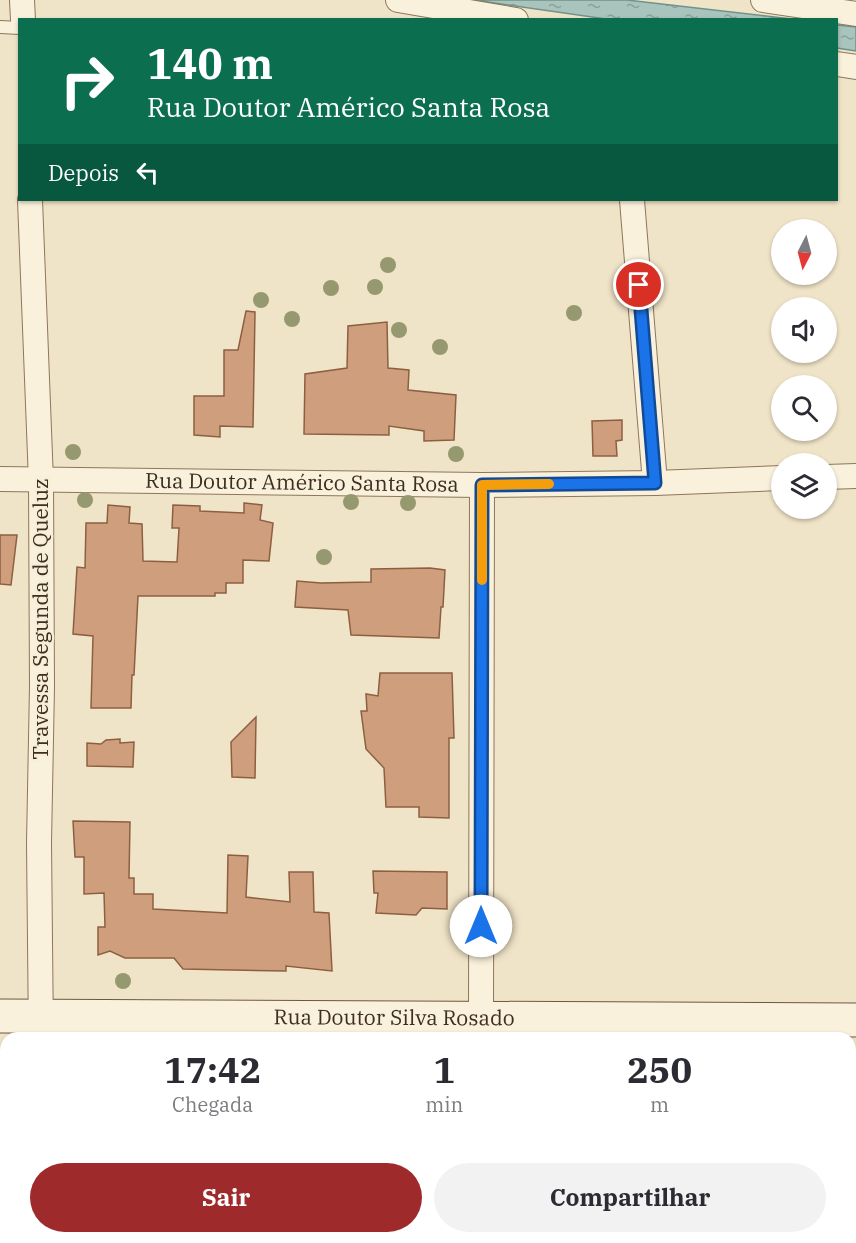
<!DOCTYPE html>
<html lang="pt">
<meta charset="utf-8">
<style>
body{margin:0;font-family:"IBM Plex Serif",serif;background:#f2f2f3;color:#2b2b33;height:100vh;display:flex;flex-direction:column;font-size:22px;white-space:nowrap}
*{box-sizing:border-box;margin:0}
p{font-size:20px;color:#7c7c81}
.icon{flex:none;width:33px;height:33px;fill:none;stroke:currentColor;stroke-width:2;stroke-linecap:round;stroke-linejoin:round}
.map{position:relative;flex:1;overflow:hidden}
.drawer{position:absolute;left:0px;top:1032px;width:856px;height:212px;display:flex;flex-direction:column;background:#fff;border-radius:18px 18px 0 0;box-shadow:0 2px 4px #0004}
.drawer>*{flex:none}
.top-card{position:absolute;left:18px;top:18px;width:820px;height:183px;border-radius:0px;box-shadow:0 2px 4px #0004;background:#0b6e4f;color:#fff;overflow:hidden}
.needle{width:39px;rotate:186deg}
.tools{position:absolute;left:771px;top:219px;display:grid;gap:12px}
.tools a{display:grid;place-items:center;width:66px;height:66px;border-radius:50%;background:#fff;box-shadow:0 2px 4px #0004;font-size:30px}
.pin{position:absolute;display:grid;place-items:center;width:51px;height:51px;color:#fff;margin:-26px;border:3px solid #fff;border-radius:50%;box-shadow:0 2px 6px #0007}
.me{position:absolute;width:66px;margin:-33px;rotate:0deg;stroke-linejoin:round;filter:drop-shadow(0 0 4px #0008)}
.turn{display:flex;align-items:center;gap:21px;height:126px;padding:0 30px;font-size:27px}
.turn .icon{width:78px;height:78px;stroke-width:2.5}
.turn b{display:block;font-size:42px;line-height:51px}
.then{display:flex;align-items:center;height:57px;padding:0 30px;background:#0003;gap:12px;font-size:22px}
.eta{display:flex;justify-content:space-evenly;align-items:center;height:102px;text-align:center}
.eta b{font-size:36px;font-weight:700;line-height:42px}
.cta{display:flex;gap:12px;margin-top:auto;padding:12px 30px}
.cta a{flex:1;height:69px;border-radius:36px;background:#9e2a2b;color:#fff;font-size:24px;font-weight:700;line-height:69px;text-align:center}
.cta a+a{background:#f2f2f3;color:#2b2b33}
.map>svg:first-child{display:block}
.forest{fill:url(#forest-firs)}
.water{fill:url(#water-ripples);stroke:#6f938a;stroke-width:1.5}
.building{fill:#cf9f7d;stroke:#8d5f41;stroke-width:1.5}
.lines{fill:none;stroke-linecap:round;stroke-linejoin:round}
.lane-casing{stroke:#8d765c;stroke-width:14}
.street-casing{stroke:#8d765c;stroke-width:26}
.secondary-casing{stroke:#6f573f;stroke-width:35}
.lane{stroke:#faf1dc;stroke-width:12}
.street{stroke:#faf1dc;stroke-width:24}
.secondary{stroke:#faf1dc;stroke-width:33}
.tree{fill:#96986f}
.route-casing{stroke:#114b97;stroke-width:15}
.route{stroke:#1a73e8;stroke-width:10}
.slow{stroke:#f59e0b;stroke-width:10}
.labels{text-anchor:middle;stroke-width:4.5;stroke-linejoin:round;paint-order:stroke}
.street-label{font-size:21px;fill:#3d2e20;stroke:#f7eed8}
</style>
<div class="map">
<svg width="856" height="1243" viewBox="0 0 856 1243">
<defs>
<pattern id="forest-firs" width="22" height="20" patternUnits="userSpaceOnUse" patternTransform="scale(1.5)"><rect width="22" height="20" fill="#c9cf9b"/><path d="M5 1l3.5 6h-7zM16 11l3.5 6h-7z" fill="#aeb285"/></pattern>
<pattern id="water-ripples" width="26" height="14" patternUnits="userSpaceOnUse" patternTransform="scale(1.5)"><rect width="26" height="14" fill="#a9c4bc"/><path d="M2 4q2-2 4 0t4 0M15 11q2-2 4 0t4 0" fill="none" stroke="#8ba098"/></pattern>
</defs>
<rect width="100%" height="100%" fill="#f0e4c8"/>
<path class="forest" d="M 608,1238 L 661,1238 L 661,1243 L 606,1243 Z"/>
<path class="water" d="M 474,0 L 627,0 L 792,19 L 613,20 Z
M 837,25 L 856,27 L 856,51 L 837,48 Z"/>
<path class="building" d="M 246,311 L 255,312 L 253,427 L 220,426 L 220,437 L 194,435 L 194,396 L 224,396 L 224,350 L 238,350 Z
M 387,322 L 388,368 L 409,370 L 408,390 L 456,395 L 454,440 L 424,441 L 424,431 L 389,426 L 389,435 L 304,434 L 305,374 L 347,368 L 348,326 Z
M 622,420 L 622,440 L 616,441 L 617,456 L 593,456 L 592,421 Z
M 244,503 L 262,505 L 260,520 L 273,523 L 269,561 L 243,560 L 243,583 L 226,583 L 226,593 L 215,593 L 215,596 L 138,596 L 134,675 L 132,675 L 131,708 L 91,708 L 93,636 L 73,634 L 77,567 L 85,568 L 86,523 L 107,523 L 108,505 L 130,507 L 129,523 L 142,524 L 143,561 L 177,562 L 179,528 L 172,528 L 173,505 L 200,506 L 200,511 L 244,513 Z
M 0,535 L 17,535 L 11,585 L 0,584 Z
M 430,568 L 445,570 L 443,607 L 441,607 L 439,638 L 351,635 L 348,610 L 295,607 L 297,581 L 321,583 L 371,582 L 371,569 Z
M 380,673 L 452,673 L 454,738 L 449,738 L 449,818 L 419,817 L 419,807 L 386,807 L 384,768 L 366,749 L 361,711 L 367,711 L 366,694 L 378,696 Z
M 256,717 L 255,778 L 232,777 L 231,742 Z
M 120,739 L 120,743 L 134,742 L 133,767 L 87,766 L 87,743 L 101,744 L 106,740 Z
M 73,821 L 130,822 L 129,878 L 134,878 L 134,894 L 153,894 L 153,909 L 227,913 L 228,855 L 248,856 L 246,897 L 290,902 L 289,872 L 313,872 L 314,912 L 329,913 L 332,971 L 286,966 L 286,971 L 183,969 L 174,958 L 125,958 L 110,951 L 98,955 L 98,927 L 105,927 L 104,893 L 84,894 L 84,857 L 75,857 Z
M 373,871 L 447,872 L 447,909 L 422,908 L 416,915 L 376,913 L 378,893 L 374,893 Z"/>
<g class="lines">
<defs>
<path id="lane" d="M 0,27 L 20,28"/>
<g id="street">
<path d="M 22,0 L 23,20"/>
<path d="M 398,0 L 516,20"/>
<path d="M 763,0 L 856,14"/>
<path d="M 837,64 L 856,67"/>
<path d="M 30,200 L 41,481 L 42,686 L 39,843 L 41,1038"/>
<path d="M 632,200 L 655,483"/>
<path d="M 826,477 L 856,476"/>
<path id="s1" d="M 0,479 L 482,485 L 655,483 L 782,478"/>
<path d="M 481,1019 L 482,485"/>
<path d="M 44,1238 L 44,1243"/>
</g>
<g id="secondary">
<path id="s2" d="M 0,1016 L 856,1020"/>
<path d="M 483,1238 L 483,1243"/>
</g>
</defs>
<use href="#lane" class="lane-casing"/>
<use href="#street" class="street-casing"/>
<use href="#secondary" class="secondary-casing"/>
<use href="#lane" class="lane"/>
<use href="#street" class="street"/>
<use href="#secondary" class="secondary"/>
</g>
<g class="tree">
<circle cx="388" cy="265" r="8"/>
<circle cx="375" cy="287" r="8"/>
<circle cx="331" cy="288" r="8"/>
<circle cx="261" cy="300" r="8"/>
<circle cx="574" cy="313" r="8"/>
<circle cx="292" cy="319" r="8"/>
<circle cx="399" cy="330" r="8"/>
<circle cx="440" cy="347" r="8"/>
<circle cx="73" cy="452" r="8"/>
<circle cx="456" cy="454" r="8"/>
<circle cx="85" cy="500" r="8"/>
<circle cx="351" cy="502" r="8"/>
<circle cx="408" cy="503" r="8"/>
<circle cx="324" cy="557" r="8"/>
<circle cx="123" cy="981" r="8"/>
</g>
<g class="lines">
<defs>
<path id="route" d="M 481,926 L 482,485 L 655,483 L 639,285"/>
</defs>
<use href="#route" class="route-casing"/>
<use href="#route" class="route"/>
<path class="slow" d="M 482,580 L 482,485 L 549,484"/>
</g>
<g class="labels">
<g class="street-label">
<text dy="7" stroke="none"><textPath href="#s1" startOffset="302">Rua Doutor Américo Santa Rosa</textPath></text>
<text transform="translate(41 619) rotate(-90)" y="7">Travessa Segunda de Queluz</text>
<text dy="7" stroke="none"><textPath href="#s2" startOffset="394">Rua Doutor Silva Rosado</textPath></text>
</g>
</g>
</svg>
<div class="tools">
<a><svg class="needle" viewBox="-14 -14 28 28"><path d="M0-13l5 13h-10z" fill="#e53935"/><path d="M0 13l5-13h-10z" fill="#7c7c81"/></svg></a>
<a><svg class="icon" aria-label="sound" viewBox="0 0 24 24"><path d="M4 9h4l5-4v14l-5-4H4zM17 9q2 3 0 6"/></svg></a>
<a><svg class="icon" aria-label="search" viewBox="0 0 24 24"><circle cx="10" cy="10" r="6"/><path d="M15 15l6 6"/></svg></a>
<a><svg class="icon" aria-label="layers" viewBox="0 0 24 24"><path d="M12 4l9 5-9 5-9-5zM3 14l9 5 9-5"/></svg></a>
</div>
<div class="pin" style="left:639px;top:285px;background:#d93025"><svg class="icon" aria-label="arrive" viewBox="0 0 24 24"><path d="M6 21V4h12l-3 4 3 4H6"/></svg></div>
<svg class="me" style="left:481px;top:926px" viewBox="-20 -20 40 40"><circle r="19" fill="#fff"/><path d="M0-13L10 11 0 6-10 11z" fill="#1a73e8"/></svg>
<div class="top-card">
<div class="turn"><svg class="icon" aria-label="right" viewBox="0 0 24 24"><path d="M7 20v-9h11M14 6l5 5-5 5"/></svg><div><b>140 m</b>Rua Doutor Américo Santa Rosa</div></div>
<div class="then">Depois<svg class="icon" aria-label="left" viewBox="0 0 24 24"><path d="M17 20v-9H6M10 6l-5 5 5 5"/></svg></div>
</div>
<section class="drawer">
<div class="eta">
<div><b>17:42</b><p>Chegada</p></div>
<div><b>1</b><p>min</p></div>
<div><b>250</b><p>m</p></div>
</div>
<div class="cta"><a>Sair</a><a>Compartilhar</a></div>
</section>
</div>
